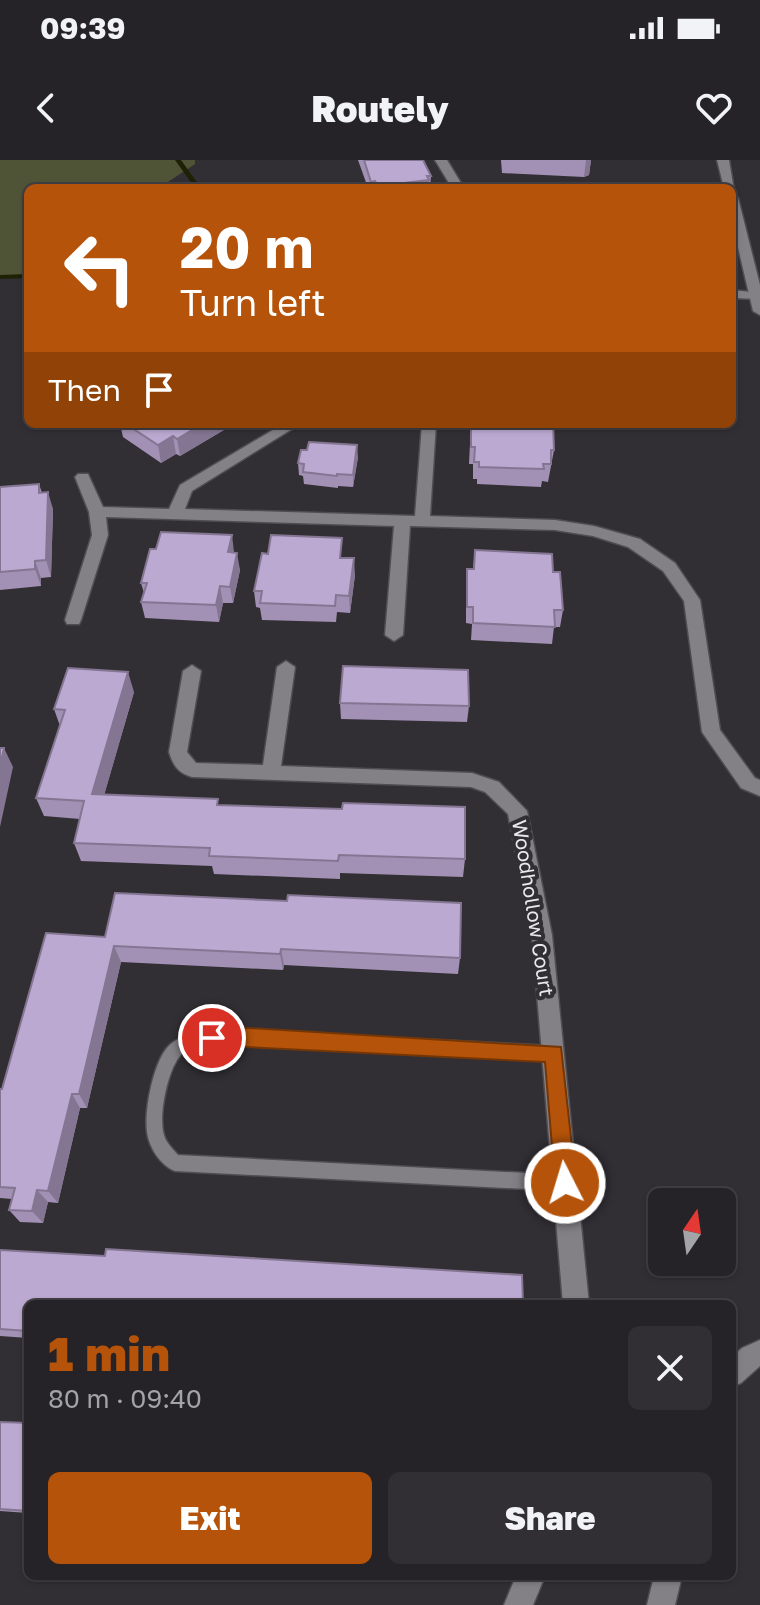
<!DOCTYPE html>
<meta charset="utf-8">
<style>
body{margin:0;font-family:"Golos Text",sans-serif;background:#312f33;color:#f1f3f6;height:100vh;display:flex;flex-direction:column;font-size:30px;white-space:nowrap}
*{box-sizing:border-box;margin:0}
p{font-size:26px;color:#a3a4a7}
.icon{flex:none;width:44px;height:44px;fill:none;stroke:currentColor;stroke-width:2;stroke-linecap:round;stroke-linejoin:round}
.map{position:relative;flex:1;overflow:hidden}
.details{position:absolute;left:24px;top:1140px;width:712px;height:280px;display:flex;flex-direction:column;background:#252327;border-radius:12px;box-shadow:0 2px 6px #0004,0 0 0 2px #424044}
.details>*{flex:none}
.guide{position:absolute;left:24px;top:24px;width:712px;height:244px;border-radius:12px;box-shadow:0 2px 6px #0004,0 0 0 2px #424044;background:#b45309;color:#fff;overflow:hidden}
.needle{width:52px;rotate:13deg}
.fabs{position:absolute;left:648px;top:1028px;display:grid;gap:16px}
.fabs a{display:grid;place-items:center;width:88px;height:88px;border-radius:12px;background:#252327;box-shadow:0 2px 6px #0004,0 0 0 2px #424044;font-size:40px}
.pin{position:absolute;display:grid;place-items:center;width:68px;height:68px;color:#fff;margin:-34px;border:4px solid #fff;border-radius:50%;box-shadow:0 2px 8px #0007}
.me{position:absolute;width:88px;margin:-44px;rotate:355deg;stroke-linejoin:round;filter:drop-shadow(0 0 6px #0008)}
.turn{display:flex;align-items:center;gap:28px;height:168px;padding:0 24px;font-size:36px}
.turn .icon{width:104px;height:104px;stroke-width:2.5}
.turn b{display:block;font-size:56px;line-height:68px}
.then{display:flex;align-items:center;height:76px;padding:0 24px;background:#0003;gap:16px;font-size:30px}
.round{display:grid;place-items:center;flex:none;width:84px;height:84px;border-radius:12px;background:#312f33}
.headline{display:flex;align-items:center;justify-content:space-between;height:136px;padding:0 24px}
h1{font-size:48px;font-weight:800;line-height:60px;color:#b45309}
.primary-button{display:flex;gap:16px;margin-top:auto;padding:16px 24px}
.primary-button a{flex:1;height:92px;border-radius:12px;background:#b45309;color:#fff;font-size:32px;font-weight:800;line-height:92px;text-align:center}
.primary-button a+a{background:#312f33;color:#f1f3f6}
.status{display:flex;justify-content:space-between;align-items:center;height:56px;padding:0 40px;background:#252327;direction:ltr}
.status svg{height:22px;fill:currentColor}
header{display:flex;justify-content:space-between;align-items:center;height:104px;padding:0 24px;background:#252327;font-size:36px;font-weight:800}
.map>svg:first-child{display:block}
.green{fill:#505436}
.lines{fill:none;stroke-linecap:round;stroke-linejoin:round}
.stream{fill:#1e2104;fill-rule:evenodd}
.lane-casing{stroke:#4f4d52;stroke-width:3}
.street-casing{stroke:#4f4d52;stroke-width:3}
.secondary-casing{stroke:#4f4d52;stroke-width:3}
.lane{fill:#838086;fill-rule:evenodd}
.street{fill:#838086;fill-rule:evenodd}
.secondary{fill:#838086;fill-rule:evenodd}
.wall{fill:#a291b4}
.shaded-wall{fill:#847692}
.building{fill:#bca9d1;stroke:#847692;stroke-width:2}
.route{fill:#b45309;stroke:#753606;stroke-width:2}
.labels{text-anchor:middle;stroke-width:8;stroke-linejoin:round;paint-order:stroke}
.street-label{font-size:20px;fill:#e9e8eb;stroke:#312f34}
</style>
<div class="status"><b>09:39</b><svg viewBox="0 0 49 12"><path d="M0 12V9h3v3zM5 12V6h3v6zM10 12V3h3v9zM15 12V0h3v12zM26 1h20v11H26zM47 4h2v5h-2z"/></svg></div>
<header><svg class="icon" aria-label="back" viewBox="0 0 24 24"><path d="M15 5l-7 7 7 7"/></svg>Routely<svg class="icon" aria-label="heart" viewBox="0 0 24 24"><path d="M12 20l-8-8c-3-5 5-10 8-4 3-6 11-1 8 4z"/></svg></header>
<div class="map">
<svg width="760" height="1445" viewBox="0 0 760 1445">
<rect width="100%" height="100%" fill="#312f34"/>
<path class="green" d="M 0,0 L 195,0 L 195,4 L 159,28 L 28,28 L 28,114 L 0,119 Z"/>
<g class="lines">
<path class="stream" d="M 175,0 L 181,0 L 201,28 L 195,28 Z
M 28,114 L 28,118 L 0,119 L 0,115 Z"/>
<defs>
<path id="lane" d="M 233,870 L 554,886 L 559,888 L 562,893 L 559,898 L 554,900 L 233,884 C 217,885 197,883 184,892 C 168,904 158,956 164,975 C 166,983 173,989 178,995 L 565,1015 L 571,1017 L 573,1023 L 571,1029 L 565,1031 L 175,1011 C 160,1005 149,987 147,972 C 144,950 154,896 172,883 C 190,870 212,871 233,870 Z"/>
<path id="street" d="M 435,0 L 447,0 L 464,28 L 452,28 Z
M 732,130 L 760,133 L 760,139 L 732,138 Z
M 283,264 L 300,264 L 192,331 L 185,349 L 415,356 L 422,264 L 436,264 L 430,356 L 555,360 L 594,366 L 640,379 L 675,403 L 700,440 L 720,570 L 755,618 L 760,620 L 760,636 L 741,628 L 702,572 L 684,441 L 663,411 L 628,387 L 593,376 L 555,370 L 410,366 L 403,475 L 394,481 L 385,475 L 394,366 L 106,357 L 108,375 L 81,460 L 79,464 L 67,464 L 65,460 L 92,375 L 89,352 L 75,317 L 78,314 L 88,314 L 103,347 L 169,349 L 180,325 Z
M 286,501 L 295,507 L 281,606 L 472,613 L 499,622 L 527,651 L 552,775 L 589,1144 L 563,1144 L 532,775 L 508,654 L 485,632 L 471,627 L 192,617 C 178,613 173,605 169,592 L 183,511 L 192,505 L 201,511 L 187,592 L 196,603 L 263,605 L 277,507 Z
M 760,1180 L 760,1206 L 741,1223 L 732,1227 L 732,1197 L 742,1188 Z
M 516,1416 L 545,1416 L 533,1445 L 504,1445 Z
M 654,1416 L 682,1416 L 675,1445 L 647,1445 Z"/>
<path id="secondary" d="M 717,0 L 729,0 L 734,30 L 724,28 Z
M 732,34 L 738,38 L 760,125 L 760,155 L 753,151 L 732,62 Z"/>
</defs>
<use href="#lane" class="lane-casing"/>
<use href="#street" class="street-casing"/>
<use href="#secondary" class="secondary-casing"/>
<use href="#lane" class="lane"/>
<use href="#street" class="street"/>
<use href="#secondary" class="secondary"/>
</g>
<path class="wall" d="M 358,0 L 423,0 L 431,16 L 430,28 L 368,28 Z
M 501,0 L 591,0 L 589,15 L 584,17 L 502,13 Z
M 120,264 L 234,264 L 180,296 L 176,294 L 161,303 L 123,277 Z
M 471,264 L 554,290 L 548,322 L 542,321 L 541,327 L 477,324 L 477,319 L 473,319 L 473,304 L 469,304 Z
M 358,297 L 353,327 L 338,326 L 338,328 L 304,324 L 303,316 L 299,315 L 298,303 Z
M 39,324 L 42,333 L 53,349 L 51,417 L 41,418 L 41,426 L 0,430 L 0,327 Z
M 475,390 L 553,412 L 563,450 L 560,467 L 554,467 L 552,484 L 471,480 L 472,464 L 466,463 L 466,426 L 467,409 L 473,409 Z
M 234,393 L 240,410 L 233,443 L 223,443 L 219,462 L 145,458 L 141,442 L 144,433 L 141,423 Z
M 342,398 L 355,415 L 350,453 L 337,452 L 336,462 L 262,460 L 260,448 L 256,447 L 254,431 Z
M 134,532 L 104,635 L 219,645 L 465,699 L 463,717 L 340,713 L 340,719 L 214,714 L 212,706 L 81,701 L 74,683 L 80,659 L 44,656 L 36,638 L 60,566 L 54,549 Z
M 340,543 L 469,546 L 467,562 L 341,559 Z
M 46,773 L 460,798 L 458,814 L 284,805 L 283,810 L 121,802 L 87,948 L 80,948 L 58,1043 L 48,1042 L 43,1063 L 20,1062 L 9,1050 L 12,1039 L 0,1038 L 0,929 L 2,929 Z
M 0,1090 L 28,1144 L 28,1178 L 0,1176 Z
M 0,1262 L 28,1263 L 28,1353 L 0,1351 Z"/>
<path class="shaded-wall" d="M 586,0 L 591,0 L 589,15 L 584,17 Z
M 429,20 L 428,28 L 378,28 L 378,26 Z
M 202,264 L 234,264 L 180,296 L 177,279 Z
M 173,276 L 176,294 L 161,303 L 158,285 Z
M 357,285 L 358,297 L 353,327 L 353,315 Z
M 48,332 L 53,349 L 51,417 L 46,400 Z
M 232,375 L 234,392 L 230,409 L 228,392 Z
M 237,393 L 240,410 L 233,443 L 230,427 Z
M 354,398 L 355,415 L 350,453 L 349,436 Z
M 35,401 L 41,418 L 41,426 L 35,409 Z
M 220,426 L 223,443 L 219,462 L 216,445 Z
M 128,512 L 134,532 L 99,653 L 92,634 Z
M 4,588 L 13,607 L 0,667 L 0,606 Z
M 114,786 L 121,802 L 87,948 L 79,934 Z
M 281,789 L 284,805 L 283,810 L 280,794 Z
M 72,934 L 80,948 L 58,1043 L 48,1031 Z
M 37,1030 L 48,1042 L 43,1063 L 32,1051 Z"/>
<path class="building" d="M 364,0 L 423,0 L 431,16 L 427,16 L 429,20 L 378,26 L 375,21 L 371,22 Z
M 126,264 L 202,264 L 177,279 L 173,276 L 158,285 Z
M 471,264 L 553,264 L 554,290 L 551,290 L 551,304 L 543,304 L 544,309 L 479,307 L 479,302 L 474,302 L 475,287 L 471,287 Z
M 309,282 L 357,285 L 353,315 L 337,314 L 337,316 L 303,312 L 304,304 L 298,303 L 301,290 L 307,290 Z
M 39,324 L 39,333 L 48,332 L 46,400 L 35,401 L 35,409 L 0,412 L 0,327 Z
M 161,372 L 232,375 L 228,392 L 237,393 L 230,427 L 220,426 L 216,445 L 141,442 L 147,423 L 141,423 L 150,389 L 156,389 Z
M 271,375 L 342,378 L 340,398 L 354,398 L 349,436 L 336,435 L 335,446 L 260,443 L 262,431 L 254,431 L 262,393 L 268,394 Z
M 475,390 L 552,394 L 553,412 L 560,412 L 563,450 L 554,450 L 555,467 L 473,463 L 473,447 L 467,447 L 467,409 L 474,409 Z
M 343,506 L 468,510 L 469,546 L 340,543 Z
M 68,508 L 128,512 L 92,634 L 218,639 L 217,645 L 342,649 L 343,643 L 465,647 L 465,699 L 339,695 L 338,701 L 209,696 L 210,688 L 74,683 L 84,641 L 36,638 L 65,550 L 54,549 Z
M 0,588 L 4,588 L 0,606 Z
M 115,733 L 287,741 L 288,735 L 461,743 L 460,798 L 281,789 L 280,794 L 114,786 L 79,934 L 72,934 L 48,1031 L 37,1030 L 32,1051 L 9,1050 L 15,1028 L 0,1027 L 0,929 L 2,929 L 46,773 L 105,777 Z
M 106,1089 L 522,1115 L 523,1144 L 28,1144 L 28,1171 L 0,1169 L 0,1090 L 105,1096 Z
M 0,1262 L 28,1263 L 28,1351 L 0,1349 Z"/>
<path class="route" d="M 233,867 L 561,887 L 576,1023 L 573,1030 L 565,1033 L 558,1030 L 555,1023 L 545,902 L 205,885 L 202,878 L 205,872 Z"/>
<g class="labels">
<g class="street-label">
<text transform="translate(533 748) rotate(81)" y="7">Woodhollow Court</text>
</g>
</g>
</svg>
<div class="fabs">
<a><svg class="needle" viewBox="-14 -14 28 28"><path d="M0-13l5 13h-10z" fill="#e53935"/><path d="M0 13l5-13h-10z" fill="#a3a4a7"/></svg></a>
</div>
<div class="pin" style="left:212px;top:878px;background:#d93025"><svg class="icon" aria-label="arrive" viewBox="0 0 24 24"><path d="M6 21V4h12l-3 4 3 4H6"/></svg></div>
<svg class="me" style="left:565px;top:1023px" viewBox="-20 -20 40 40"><circle r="17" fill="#b45309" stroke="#fff" stroke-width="3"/><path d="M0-11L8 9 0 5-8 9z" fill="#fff"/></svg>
<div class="guide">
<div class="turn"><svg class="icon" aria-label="left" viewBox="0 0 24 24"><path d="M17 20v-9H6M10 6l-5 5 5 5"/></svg><div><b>20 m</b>Turn left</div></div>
<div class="then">Then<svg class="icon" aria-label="arrive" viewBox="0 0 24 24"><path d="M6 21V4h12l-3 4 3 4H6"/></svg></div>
</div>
<section class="details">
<div class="headline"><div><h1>1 min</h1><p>80 m · 09:40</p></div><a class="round"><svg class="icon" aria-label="close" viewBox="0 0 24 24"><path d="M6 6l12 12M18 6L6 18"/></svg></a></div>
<div class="primary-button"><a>Exit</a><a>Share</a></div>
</section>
</div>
